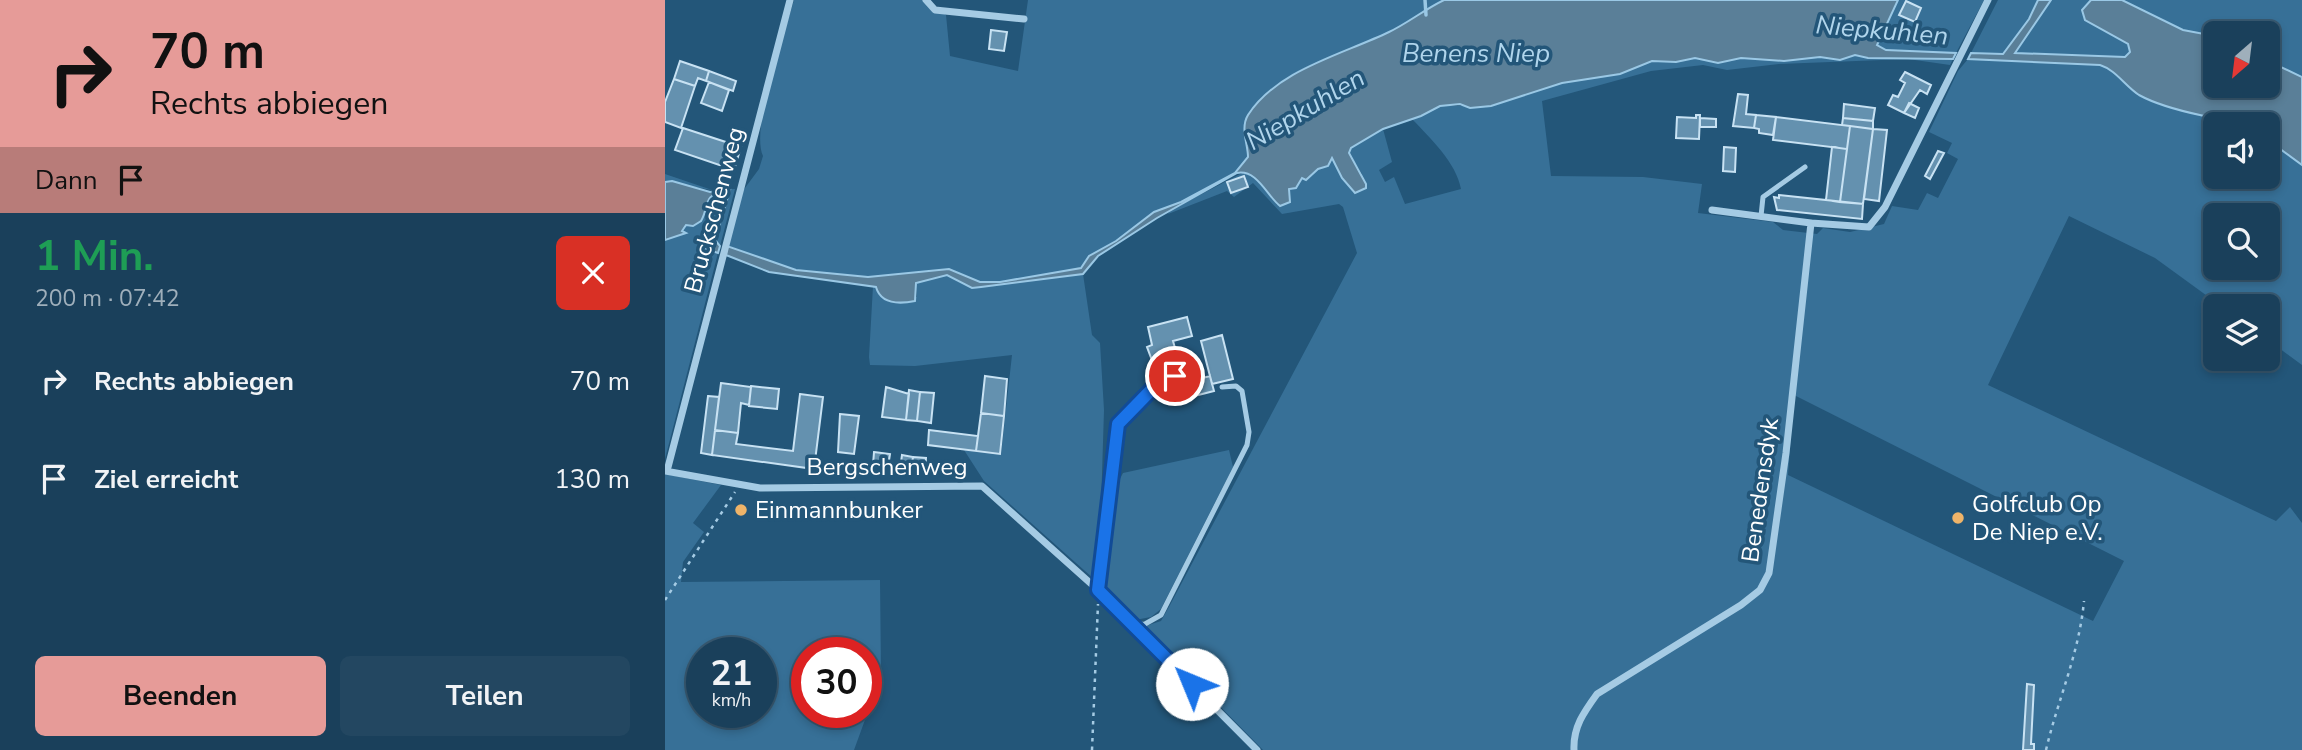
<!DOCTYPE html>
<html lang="de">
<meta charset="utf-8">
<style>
body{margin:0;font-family:"Nunito Sans",sans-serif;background:#234761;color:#f1f3f6;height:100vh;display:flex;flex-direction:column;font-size:26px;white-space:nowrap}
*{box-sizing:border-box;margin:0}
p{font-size:23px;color:#9fafbb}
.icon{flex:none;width:38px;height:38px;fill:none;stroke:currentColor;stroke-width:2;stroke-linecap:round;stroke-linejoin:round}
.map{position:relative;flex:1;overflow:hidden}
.sheet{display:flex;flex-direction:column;background:#1a405b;width:665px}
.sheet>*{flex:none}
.hud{background:#e69b98;color:#111;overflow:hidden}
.needle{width:46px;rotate:208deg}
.controls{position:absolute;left:1538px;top:21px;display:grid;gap:14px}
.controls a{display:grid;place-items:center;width:77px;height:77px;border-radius:10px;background:#1a405b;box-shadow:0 4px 10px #0003,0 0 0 2px #385971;font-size:35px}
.speed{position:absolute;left:21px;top:637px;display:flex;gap:14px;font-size:35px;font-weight:700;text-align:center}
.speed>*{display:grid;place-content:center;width:91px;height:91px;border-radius:50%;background:#1a405b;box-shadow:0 4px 10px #0003,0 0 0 2px #385971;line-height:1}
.speed small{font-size:18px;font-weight:400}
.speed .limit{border:10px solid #d22;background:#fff;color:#111}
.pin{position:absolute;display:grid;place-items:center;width:60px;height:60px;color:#fff;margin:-30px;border:4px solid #fff;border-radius:50%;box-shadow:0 2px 7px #0007}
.me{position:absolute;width:77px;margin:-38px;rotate:315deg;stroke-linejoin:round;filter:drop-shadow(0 0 5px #0008)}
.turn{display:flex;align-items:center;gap:24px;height:147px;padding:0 35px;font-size:32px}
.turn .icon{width:91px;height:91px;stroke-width:2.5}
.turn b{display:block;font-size:49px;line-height:60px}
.then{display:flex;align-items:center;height:66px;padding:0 35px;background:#0003;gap:14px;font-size:26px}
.round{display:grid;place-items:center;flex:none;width:74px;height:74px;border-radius:10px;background:#234761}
.overview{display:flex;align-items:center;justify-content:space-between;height:119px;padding:0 35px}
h1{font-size:42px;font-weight:700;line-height:52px;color:#1e9e55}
.primary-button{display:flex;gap:14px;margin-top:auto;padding:14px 35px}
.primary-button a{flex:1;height:80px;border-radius:10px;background:#e69b98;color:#111;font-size:28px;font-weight:700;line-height:80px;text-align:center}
.primary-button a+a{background:#234761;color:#f1f3f6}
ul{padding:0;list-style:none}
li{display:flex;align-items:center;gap:21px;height:98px;padding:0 35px}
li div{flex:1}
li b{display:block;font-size:26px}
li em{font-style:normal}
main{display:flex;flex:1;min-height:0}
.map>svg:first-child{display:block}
.green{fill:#377097;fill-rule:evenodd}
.water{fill:#5a7f98;stroke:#9ac8e5;stroke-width:2}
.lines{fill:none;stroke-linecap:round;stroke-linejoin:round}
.stream{stroke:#9ac8e5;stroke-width:3.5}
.building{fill:#6491af;stroke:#c8e2f3;stroke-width:2}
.path{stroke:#a5cbe4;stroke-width:2.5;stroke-dasharray:3.5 5;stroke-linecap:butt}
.lane{stroke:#a5cbe4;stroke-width:5}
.street{stroke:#a5cbe4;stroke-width:7}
.route-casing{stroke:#114b97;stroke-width:18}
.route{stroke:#1a73e8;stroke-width:12}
.poi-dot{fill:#efb469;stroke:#235679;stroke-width:2.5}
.labels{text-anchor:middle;stroke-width:7;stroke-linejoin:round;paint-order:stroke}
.street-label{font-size:24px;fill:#fff;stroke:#235679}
.poi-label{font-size:24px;fill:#fff;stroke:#235679;text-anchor:start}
.water-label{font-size:26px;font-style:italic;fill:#b0d5ec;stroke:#235679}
</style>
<main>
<section class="sheet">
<div class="hud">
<div class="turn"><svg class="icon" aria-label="right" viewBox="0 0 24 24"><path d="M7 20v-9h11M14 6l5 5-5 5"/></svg><div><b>70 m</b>Rechts abbiegen</div></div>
<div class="then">Dann<svg class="icon" aria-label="arrive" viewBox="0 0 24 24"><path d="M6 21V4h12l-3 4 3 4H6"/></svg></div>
</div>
<div class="overview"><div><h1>1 Min.</h1><p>200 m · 07:42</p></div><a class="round" style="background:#d93025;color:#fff"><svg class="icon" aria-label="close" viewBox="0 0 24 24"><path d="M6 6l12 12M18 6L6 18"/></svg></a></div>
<ul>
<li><svg class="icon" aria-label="right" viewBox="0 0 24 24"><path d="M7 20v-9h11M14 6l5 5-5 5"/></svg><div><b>Rechts abbiegen</b></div><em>70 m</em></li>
<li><svg class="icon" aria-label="arrive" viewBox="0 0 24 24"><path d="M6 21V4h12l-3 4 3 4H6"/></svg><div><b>Ziel erreicht</b></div><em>130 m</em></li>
</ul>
<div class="primary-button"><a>Beenden</a><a>Teilen</a></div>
</section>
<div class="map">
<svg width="1637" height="750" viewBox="0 0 1637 750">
<rect width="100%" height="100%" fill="#235679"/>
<path class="green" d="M 129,0 L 259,0 L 281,15 L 285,56 L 353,71 L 363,0 L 779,0 C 760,9 743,23 723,33 C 684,51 622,68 593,101 C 578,117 583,138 583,157 L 570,173 L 516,202 L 489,212 L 451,241 L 424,256 L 417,268 L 335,282 L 315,282 L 284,269 L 203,277 L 131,270 L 62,246 L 77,192 L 94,169 L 98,156 C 85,128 120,33 129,0 Z
M 1233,0 L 1319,0 L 1291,53 L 1221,50 L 1212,45 Z
M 1333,0 L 1373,0 L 1364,19 L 1338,54 L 1306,53 Z
M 1386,0 L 1426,0 L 1417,10 L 1420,20 L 1463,44 L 1465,52 L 1460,57 L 1449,57 L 1349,53 Z
M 1457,0 L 1637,0 L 1637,77 L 1603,61 L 1603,33 L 1550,33 L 1550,36 L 1519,30 Z
M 1190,55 L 1203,58 L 1288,59 L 1285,65 L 1243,59 L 1114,64 L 1062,70 L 1038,65 L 986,71 L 877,101 L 886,176 L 978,177 L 1037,184 L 1033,213 L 1108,222 L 1118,230 L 1152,234 L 1158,228 L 1185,232 L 1219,224 L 1227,206 L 1253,210 L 1262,193 L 1273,198 L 1293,159 L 1282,153 L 1287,143 L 1264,132 L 1293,71 L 1303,59 L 1435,65 C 1453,71 1462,89 1479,97 C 1509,110 1545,116 1576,124 L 1550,124 L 1550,177 L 1603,177 L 1603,140 L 1637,165 L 1637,365 L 1603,340 L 1603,306 L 1556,306 L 1490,258 L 1404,216 L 1323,385 L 1611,521 L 1625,507 L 1637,523 L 1637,750 L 598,750 L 477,627 L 496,621 L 505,605 L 692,253 L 678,207 L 674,204 L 617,214 L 588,183 L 569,197 L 562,191 L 503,214 L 506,210 L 579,172 L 594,182 L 612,205 L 625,199 L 624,189 C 638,178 652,170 667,158 L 688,192 L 697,174 L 684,153 L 686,148 L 718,129 L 727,162 L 714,170 L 720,182 L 729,177 L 740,204 L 796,189 C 791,162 765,138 747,119 L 775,106 L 825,106 L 897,83 L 955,74 L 987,61 L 1011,62 L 1030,58 L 1053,63 L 1076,58 L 1119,61 L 1155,57 L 1175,60 ZM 1550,215 L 1603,215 L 1603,268 L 1550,268 ZM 1129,395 L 1459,561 L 1428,621 L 1123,475 Z
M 0,174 L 47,190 L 70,189 L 55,246 L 50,240 L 65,193 L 0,182 Z
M 59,193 L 50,228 L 38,248 L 53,253 L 0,459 L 0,240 C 24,235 34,192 59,193 Z
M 418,274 L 427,335 L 435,343 L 439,410 L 434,571 L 429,579 L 319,481 L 299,450 L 336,454 L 347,355 L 250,366 L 205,365 L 204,357 L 208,286 L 252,297 L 251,283 L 282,275 L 307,288 L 316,287 Z
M 564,450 L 568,467 L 496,609 L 486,617 L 470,620 L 438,587 L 444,500 L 458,473 Z
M 0,474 L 56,485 L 28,523 L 39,532 L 18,562 L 16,582 L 215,580 L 216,676 L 189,750 L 0,750 ZM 37,653 L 96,653 L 96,712 L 37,712 ZM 142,653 L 201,653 L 201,712 L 142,712 Z"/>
<path class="water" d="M 779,0 L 1233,0 L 1212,45 L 1221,50 L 1291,53 L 1288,59 L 1203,58 L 1190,55 L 1175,60 L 1155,57 L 1119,61 L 1076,58 L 1053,63 L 1030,58 L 1011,62 L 987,61 L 955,74 L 897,83 L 826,106 L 805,108 L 795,104 L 775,106 L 756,116 L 718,129 L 686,148 L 684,153 L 701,184 L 701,188 L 690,193 L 677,178 L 667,158 L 663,166 L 653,169 L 641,180 L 637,178 L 631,188 L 624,189 L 625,202 L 615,206 C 602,196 592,169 572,173 L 492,218 L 433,256 L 418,274 L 316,287 L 307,288 L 282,275 L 251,283 L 250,301 C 235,304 216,305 211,287 L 104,272 L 61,255 L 62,246 L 131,270 L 203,277 L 284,269 L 315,282 L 335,282 L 416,268 L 424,256 L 451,241 L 489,212 L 516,202 L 570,173 L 583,157 C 583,144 575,128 583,115 C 612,70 676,55 724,32 C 743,23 760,9 779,0 Z
M 1373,0 L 1386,0 L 1350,53 L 1460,57 L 1465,52 L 1463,44 L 1420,20 L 1417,10 L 1426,0 L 1457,0 L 1518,30 L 1550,36 L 1550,86 L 1603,86 L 1603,61 L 1637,77 L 1637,165 L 1603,140 L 1603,124 C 1570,124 1503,111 1474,95 C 1460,86 1451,70 1435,65 L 1303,59 L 1306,53 L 1338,54 L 1364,19 Z
M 7,181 L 45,192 L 65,190 L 50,240 L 55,246 L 53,253 L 38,248 L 40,236 L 48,235 L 59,193 C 38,193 44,208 36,221 L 28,226 L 21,225 L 17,231 L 21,233 L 0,240 L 0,182 Z"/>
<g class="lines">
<path class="stream" d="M 760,0 L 761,15"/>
</g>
<path class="building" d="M 1241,1 L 1256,8 L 1250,22 L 1234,15 Z
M 326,30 L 342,32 L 339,51 L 324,49 Z
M 15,61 L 44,71 L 41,81 L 33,78 L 30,86 L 9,79 Z
M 44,71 L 71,81 L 68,91 L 41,81 Z
M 1240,72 L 1266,85 L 1262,94 L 1255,90 L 1239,113 L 1223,105 L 1228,95 L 1233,97 L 1240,83 L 1235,80 Z
M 9,79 L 30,86 L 16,128 L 0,122 L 0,102 Z
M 44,82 L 64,90 L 57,111 L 36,103 Z
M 1073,94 L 1083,95 L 1081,114 L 1091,115 L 1089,128 L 1068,126 Z
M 1244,103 L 1254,108 L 1250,118 L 1239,113 Z
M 1179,104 L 1210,108 L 1208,121 L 1178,118 Z
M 1031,115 L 1035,115 L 1034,139 L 1011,138 L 1012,117 L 1031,118 Z
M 1091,115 L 1111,117 L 1108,135 L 1094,133 L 1094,129 L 1089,128 Z
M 1111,117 L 1185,126 L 1182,149 L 1108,140 Z
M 1035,118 L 1051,119 L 1051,127 L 1035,127 Z
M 1178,118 L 1208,121 L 1208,129 L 1177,125 Z
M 1185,126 L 1208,129 L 1198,204 L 1175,202 Z
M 18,128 L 76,147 L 69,170 L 10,150 Z
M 1208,129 L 1222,130 L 1214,201 L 1199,199 Z
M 1059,147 L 1071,148 L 1070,172 L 1058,171 Z
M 1167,147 L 1182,149 L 1175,202 L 1161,200 Z
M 1273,151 L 1279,153 L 1265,179 L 1260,176 Z
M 579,176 L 583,187 L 566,193 L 562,182 Z
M 1114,195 L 1198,204 L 1197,219 L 1112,210 L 1109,197 L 1114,198 Z
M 522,317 L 527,336 L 508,341 L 512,355 L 488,363 L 482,347 L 487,345 L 483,327 Z
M 557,335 L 568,379 L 547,384 L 536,341 Z
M 320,376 L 342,379 L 339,416 L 316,413 Z
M 545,376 L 549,391 L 502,403 L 500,388 Z
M 56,383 L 86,387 L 84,405 L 76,403 L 73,433 L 50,430 Z
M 86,386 L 114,389 L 112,409 L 84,406 Z
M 221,387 L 244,394 L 241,420 L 217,417 Z
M 244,390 L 255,392 L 252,421 L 241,420 Z
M 255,392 L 269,393 L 266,423 L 252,421 Z
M 135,394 L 158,397 L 149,469 L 47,455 L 50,430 L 73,433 L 71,444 L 128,451 Z
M 43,396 L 54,397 L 47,455 L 36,453 Z
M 316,413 L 339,416 L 335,454 L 311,451 Z
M 175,414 L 194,416 L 189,454 L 173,452 Z
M 264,430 L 313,436 L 311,451 L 263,445 Z
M 209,452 L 225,454 L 223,467 L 208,465 Z
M 237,455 L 248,457 L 246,470 L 235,469 Z
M 248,457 L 261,458 L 260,472 L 246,470 Z
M 1362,684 L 1369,685 L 1366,744 L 1369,744 L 1369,750 L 1358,750 Z"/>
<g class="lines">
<path class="path" d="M 0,600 L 70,492
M 427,750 L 433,604
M 1381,750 C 1393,699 1414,654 1419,601"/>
<path class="lane" d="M 1096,216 L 1098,197 L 1140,167
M 433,590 L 438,571 L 441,503 L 453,424 L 492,384 L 528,368
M 468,625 L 480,624 L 496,615 L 582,445 L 584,432 L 577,391 L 571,386 L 557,387"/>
<path class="street" d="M 261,0 L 270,10 L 359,19
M 1047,210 L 1146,223
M 0,471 L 95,488 L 317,486 L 433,590 L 592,750
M 2,471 L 125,0
M 909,750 C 908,727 919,712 932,694 L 1076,605 L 1095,590 L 1104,573 L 1121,453 L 1146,223 L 1204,227 L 1220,207 L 1323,0"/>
</g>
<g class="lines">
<defs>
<path id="route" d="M 510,376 L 492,384 L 453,424 L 433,590 L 527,684"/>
</defs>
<use href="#route" class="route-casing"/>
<use href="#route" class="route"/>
</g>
<g class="poi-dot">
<circle cx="76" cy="510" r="7"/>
<circle cx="1293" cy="518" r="7"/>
</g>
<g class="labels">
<g class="street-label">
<text transform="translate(49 210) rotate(-75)" y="8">Bruckschenweg</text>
<text x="222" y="475">Bergschenweg</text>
<text transform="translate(1095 490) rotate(-82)" y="8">Benedensdyk</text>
</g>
<g class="poi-label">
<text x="1307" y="512">Golfclub Op<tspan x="1307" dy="28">De Niep e.V.</tspan></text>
<text x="90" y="518">Einmannbunker</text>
</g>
<g class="water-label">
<text transform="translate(1217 30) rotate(5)" y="9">Niepkuhlen</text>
<text x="811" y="62">Benens Niep</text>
<text transform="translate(640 109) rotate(-31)" y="9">Niepkuhlen</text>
</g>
</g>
</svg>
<div class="controls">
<a><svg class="needle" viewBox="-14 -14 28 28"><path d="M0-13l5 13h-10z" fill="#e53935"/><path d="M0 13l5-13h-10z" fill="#9fafbb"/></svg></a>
<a><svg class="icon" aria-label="sound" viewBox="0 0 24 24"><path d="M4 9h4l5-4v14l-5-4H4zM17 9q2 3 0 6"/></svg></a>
<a><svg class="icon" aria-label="search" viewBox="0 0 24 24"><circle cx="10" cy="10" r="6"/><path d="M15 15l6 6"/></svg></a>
<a><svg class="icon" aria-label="layers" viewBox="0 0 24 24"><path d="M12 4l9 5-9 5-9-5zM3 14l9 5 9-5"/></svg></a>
</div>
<div class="speed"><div>21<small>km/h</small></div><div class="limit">30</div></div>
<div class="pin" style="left:510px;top:376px;background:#d93025"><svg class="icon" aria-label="arrive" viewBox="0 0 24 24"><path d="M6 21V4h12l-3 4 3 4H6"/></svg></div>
<svg class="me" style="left:527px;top:684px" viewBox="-20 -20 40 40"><circle r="19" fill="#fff"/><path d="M0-13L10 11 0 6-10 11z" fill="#1a73e8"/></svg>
</div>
</main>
